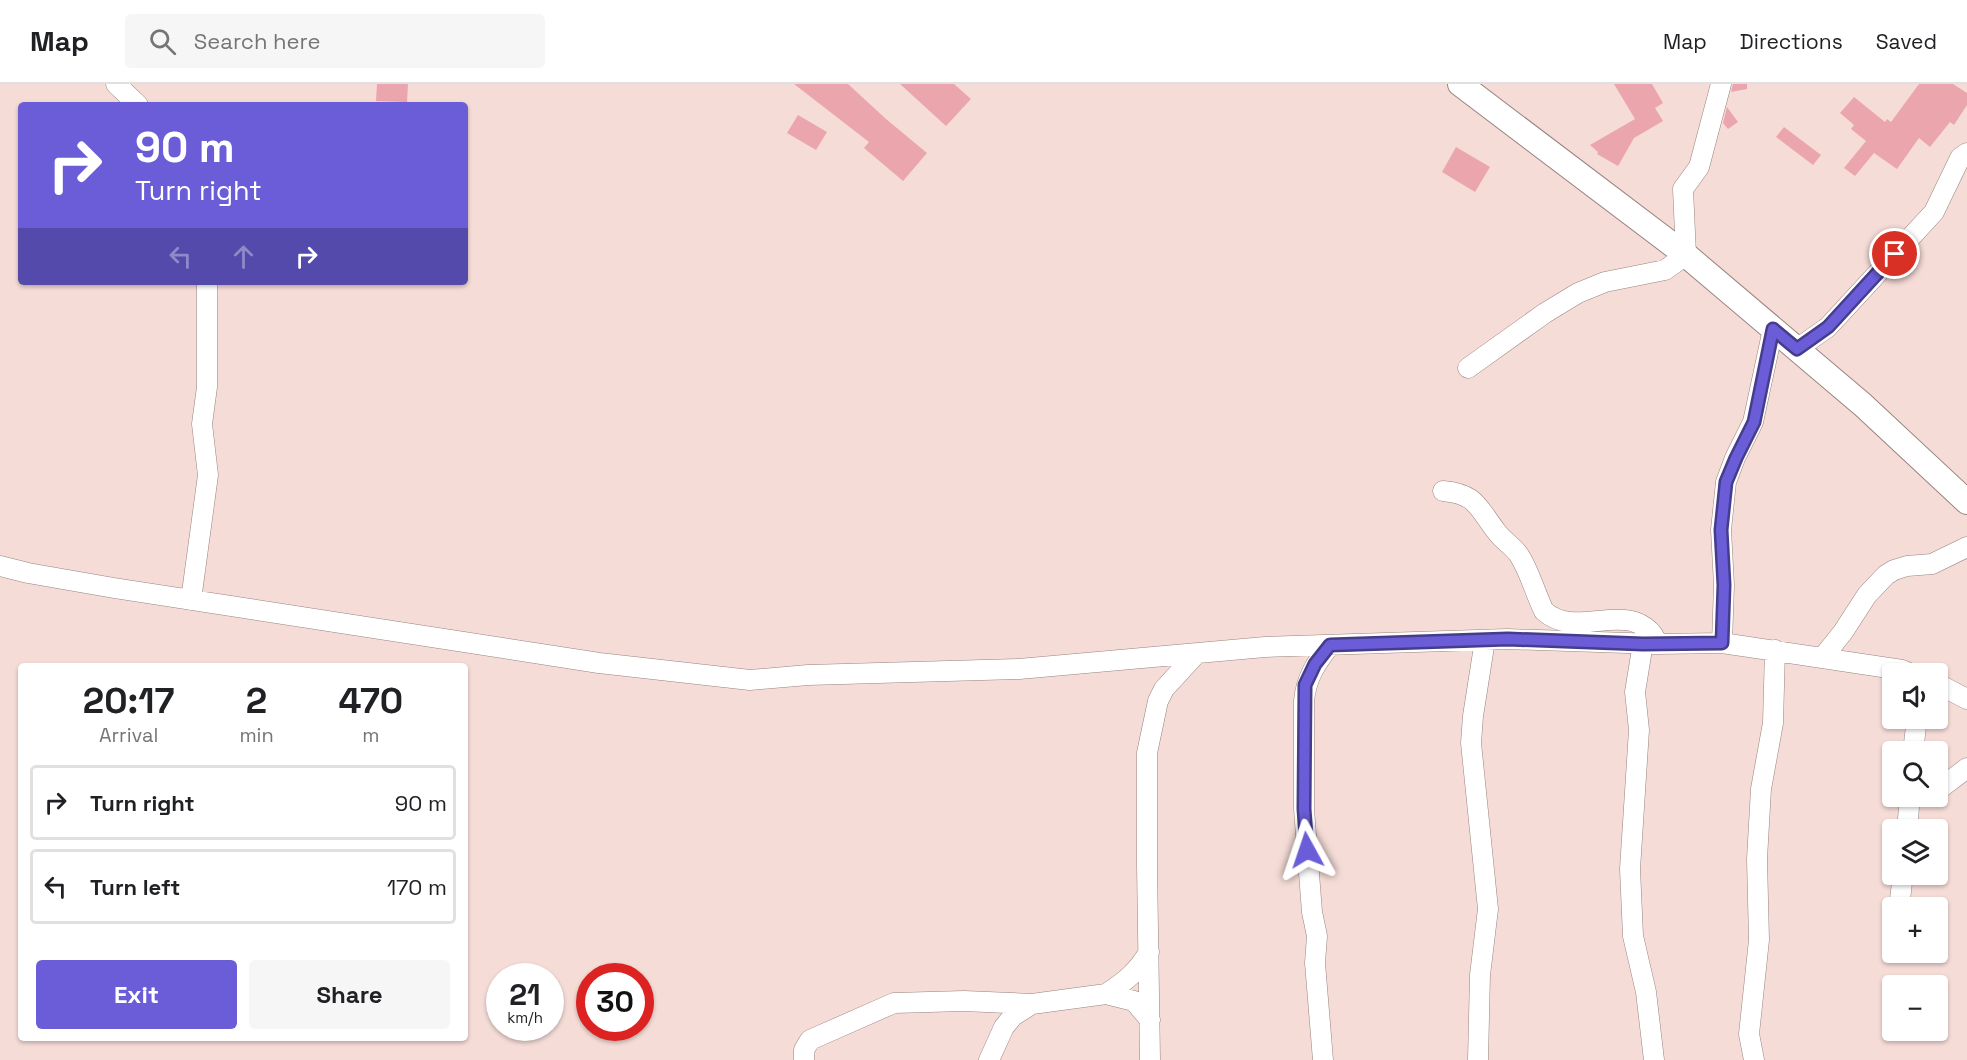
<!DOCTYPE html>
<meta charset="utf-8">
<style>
body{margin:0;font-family:"Space Grotesk",sans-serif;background:#f6f6f6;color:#202124;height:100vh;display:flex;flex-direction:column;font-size:22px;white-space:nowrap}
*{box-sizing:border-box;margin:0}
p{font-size:20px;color:#757577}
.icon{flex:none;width:33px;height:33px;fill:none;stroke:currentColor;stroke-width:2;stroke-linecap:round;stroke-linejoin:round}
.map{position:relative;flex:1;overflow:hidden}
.side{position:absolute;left:18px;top:579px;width:450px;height:378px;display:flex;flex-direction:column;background:#fff;border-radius:6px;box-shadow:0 2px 4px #0004}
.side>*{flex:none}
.hud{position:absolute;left:18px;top:18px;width:450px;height:183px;border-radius:6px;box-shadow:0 2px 4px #0004;background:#6a5dd7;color:#fff;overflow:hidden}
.tools{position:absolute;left:1882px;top:579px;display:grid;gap:12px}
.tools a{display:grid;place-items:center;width:66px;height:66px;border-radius:6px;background:#fff;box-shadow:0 2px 4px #0004;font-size:30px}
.speed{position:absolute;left:486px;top:879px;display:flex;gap:12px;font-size:30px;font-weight:700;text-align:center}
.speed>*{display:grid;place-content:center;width:78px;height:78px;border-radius:50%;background:#fff;box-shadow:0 2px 4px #0004;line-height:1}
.speed small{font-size:15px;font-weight:400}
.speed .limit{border:9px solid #d22;background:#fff;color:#111}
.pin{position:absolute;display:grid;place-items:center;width:51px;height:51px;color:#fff;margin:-26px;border:3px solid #fff;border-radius:50%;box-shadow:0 2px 6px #0007}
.me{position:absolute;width:66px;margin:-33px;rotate:355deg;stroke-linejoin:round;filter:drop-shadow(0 0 4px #0008)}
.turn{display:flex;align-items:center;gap:21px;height:126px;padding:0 18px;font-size:27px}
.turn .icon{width:78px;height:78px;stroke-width:2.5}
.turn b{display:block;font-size:42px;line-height:51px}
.lanes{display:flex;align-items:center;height:57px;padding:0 18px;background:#0003;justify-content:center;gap:30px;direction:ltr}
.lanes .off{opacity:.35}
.eta{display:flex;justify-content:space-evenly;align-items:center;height:102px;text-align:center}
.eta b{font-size:36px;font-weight:700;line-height:42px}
.action{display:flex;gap:12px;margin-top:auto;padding:12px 18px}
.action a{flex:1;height:69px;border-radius:6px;background:#6a5dd7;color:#fff;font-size:24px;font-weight:700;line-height:69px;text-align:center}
.action a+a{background:#f6f6f6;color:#202124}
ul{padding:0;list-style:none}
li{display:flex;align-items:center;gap:18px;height:75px;margin:0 12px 9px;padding:0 6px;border:3px solid #e0e0e0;border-radius:6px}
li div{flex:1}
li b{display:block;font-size:22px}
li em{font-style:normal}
header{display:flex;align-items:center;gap:36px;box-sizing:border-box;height:84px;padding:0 30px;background:#fff;border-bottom:2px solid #e0e0e0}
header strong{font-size:28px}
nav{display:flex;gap:33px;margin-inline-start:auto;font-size:21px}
.search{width:420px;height:54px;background:#f6f6f6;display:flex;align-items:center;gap:15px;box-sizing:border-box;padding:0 21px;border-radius:6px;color:#757577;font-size:22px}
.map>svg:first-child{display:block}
.building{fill:#eba5ad}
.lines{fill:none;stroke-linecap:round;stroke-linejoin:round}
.minor-casing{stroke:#99837e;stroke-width:21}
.major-casing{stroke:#99837e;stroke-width:26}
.minor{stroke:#fff;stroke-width:20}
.major{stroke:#fff;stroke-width:24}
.route-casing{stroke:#453c8c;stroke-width:15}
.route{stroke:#6a5dd7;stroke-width:10}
</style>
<header>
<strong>Map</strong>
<div class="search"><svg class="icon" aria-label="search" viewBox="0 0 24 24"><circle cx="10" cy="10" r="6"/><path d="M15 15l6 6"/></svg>Search here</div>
<nav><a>Map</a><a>Directions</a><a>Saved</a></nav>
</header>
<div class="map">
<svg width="1967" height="976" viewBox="0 0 1967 976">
<rect width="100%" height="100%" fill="#f5dcd7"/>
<path class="building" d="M 377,0 L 408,0 L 407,18 L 376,17 Z
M 794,0 L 848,0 L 886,35 L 927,69 L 903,97 L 864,64 L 869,58 Z
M 900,0 L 954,0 L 971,15 L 946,42 Z
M 1614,0 L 1652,0 L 1663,19 L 1655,24 L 1663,37 L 1634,54 L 1618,82 L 1597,70 L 1598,68 L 1590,61 L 1635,35 Z
M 1733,0 L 1747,0 L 1747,5 L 1731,8 Z
M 1919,0 L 1953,0 L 1967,9 L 1967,21 L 1954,41 L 1950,38 L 1930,63 L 1919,54 L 1897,85 L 1874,69 L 1855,92 L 1844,84 L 1866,57 L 1851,45 L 1854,41 L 1840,29 L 1854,13 L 1885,38 L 1887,35 L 1891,38 Z
M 1727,23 L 1738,38 L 1728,45 L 1723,39 Z
M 798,31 L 827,48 L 816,66 L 787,49 Z
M 1784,43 L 1821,71 L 1813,81 L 1776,53 Z
M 1456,63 L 1490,83 L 1475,108 L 1442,88 Z"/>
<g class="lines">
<defs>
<path id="minor" d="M 116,0 L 138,21
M 1797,265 L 1828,243 L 1934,128 L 1960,74 L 1967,69
M 1468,284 L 1545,229 L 1578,209 L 1605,198 L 1665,186 L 1686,171 L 1683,105 L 1699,83 L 1721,0
M 1443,407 C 1476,410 1477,422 1496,447 C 1502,456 1513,462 1519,471 C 1530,488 1535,509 1544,527 C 1567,548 1599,533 1625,536 C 1639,537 1654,546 1657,560
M 0,482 L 28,489 L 114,504 L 599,579 L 750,596 L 808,591 L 1019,585 L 1265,563 L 1507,555 L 1657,560 L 1722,559 L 1902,586 L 1912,590
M 191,516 L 208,391 L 202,340 L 207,303 L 207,198
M 1643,559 L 1635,608 L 1639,646 L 1630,785 L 1633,852 L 1646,908 L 1654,976
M 1722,559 L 1724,501 L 1721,446 L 1726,398 L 1735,374 L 1753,338 L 1773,245
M 1823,573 L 1843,548 L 1867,511 L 1886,491 L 1894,486 L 1907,482 L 1932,480 L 1967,463
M 1938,600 L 1967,615
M 1913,668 L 1917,634
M 1938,706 L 1967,684
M 1907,746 L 1910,712
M 1899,824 L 1903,790
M 1106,910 C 1126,897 1137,888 1149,868
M 804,976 L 804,966 L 810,956 L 894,919 L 964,917 L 1032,920
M 989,976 L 1004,943 L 1013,932 L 1032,920 L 1106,910 L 1134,917 L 1150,936
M 1150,976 L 1147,781 L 1147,669 L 1158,617 L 1164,605 L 1197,569
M 1323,976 L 1315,879 L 1317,852 L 1312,828 L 1304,725 L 1304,617 C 1306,594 1316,579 1330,561
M 1478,976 L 1480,891 L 1488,825 L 1471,659 L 1473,632 L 1485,556
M 1754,976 L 1749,950 L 1759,856 L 1757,775 L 1761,705 L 1773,639 L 1775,566"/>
<path id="major" d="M 1460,0 L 1686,171 L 1863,321 L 1967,418"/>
</defs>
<use href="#minor" class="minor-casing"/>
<use href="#major" class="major-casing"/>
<use href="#minor" class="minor"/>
<use href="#major" class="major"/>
</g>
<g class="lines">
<defs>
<path id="route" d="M 1307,766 L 1304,725 L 1305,601 L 1315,580 L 1330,561 L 1508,555 L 1643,560 L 1722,559 L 1724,501 L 1721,446 L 1726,398 L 1736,374 L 1754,338 L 1773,245 L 1797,265 L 1828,243 L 1895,170"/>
</defs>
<use href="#route" class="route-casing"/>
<use href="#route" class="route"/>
</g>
</svg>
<div class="tools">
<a><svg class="icon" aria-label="sound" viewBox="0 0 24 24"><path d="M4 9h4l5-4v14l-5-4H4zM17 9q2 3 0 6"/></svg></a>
<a><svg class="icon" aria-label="search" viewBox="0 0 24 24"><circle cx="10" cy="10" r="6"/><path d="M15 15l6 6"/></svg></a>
<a><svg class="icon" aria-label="layers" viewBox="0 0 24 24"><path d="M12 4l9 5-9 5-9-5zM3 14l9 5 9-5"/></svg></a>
<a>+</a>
<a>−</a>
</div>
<div class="speed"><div>21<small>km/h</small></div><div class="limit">30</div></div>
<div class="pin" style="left:1895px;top:170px;background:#d93025"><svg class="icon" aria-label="arrive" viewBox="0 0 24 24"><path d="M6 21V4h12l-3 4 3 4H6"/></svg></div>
<svg class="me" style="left:1307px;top:766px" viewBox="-20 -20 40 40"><path d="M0-17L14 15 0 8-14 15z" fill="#6a5dd7" stroke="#fff" stroke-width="4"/></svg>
<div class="hud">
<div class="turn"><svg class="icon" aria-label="right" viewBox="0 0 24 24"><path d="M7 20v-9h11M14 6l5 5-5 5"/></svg><div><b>90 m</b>Turn right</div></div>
<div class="lanes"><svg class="icon off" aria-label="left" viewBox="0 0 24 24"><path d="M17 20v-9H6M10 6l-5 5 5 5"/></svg><svg class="icon off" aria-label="ahead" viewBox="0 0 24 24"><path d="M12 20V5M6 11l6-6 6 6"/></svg><svg class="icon" aria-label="right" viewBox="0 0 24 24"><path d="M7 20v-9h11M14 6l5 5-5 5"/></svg></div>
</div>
<section class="side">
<div class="eta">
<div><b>20:17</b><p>Arrival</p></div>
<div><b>2</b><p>min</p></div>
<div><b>470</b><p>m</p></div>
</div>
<ul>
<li><svg class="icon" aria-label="right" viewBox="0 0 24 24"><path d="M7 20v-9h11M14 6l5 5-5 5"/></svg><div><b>Turn right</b></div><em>90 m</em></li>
<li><svg class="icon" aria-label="left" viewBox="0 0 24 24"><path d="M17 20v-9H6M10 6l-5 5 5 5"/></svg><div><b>Turn left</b></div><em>170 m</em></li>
</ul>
<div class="action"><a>Exit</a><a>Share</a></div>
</section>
</div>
